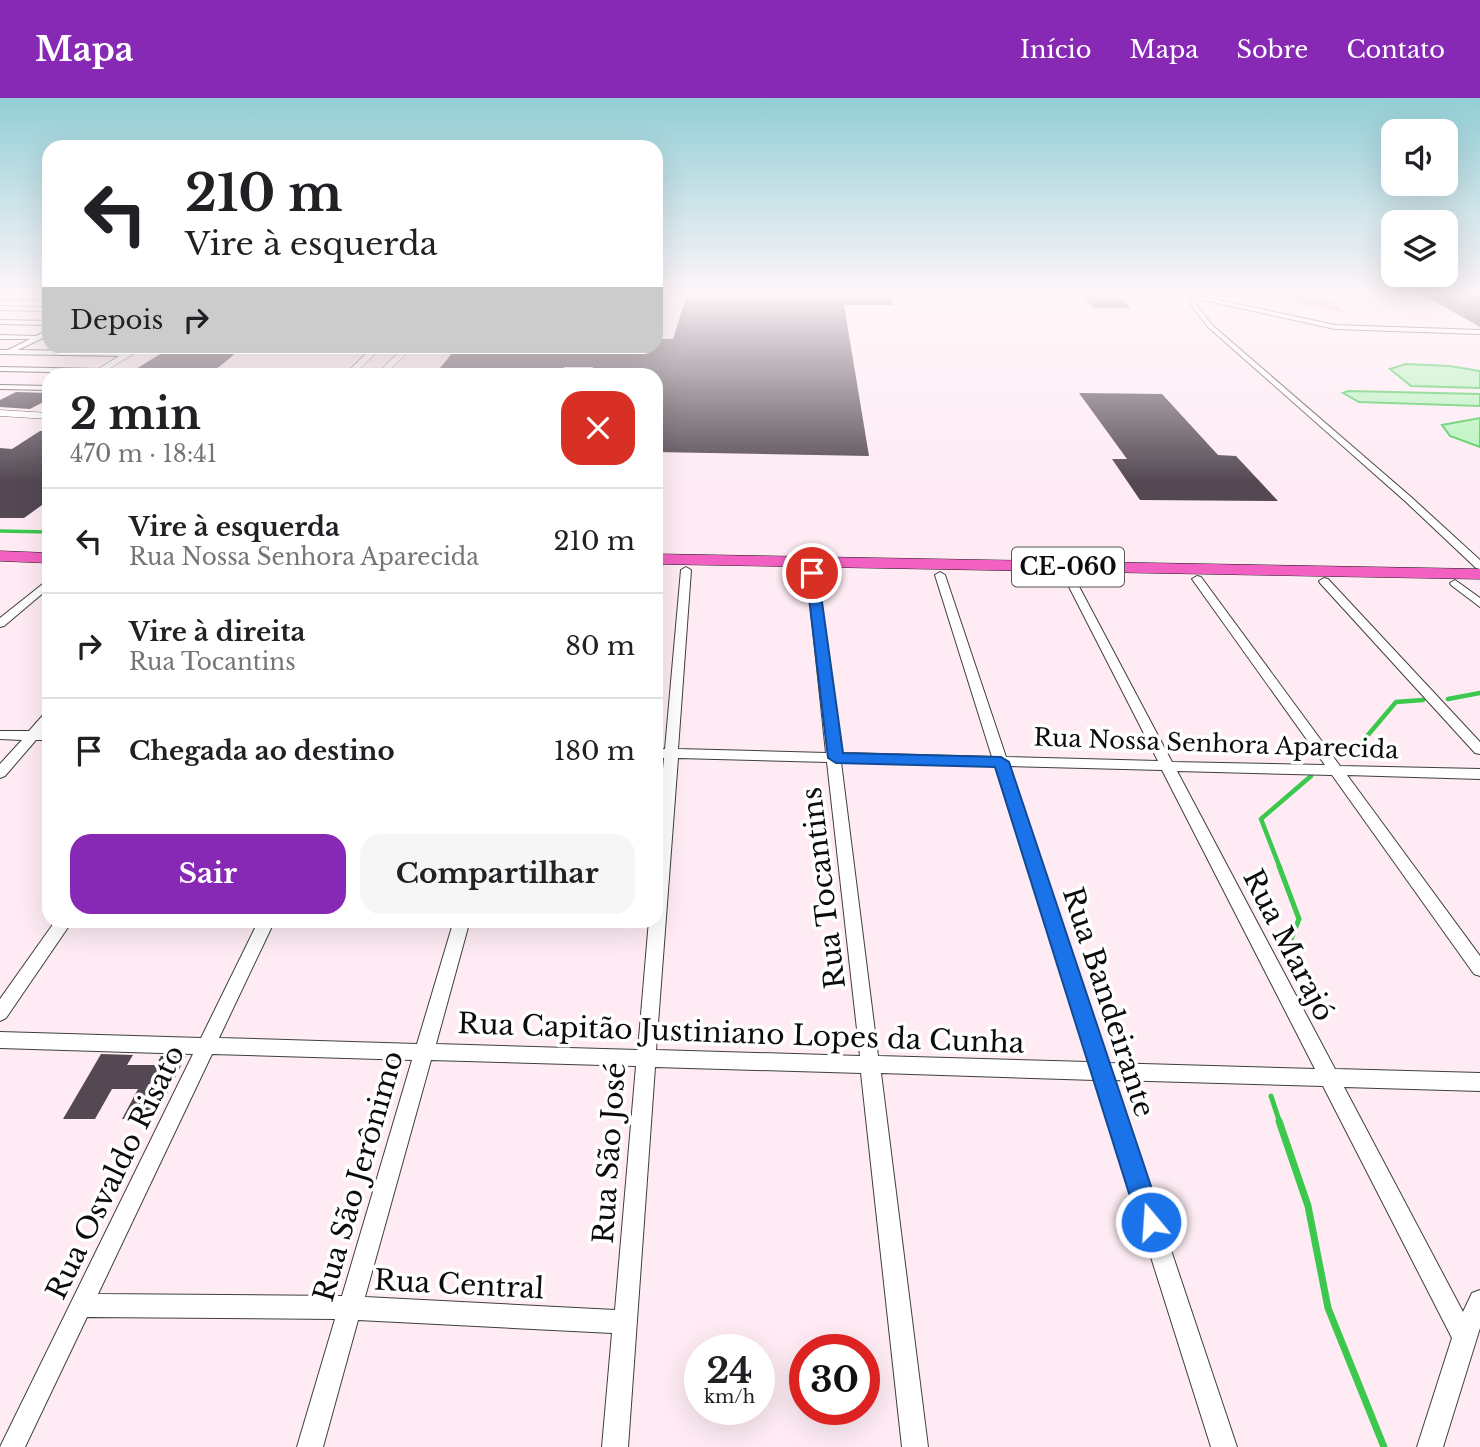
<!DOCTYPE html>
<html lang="pt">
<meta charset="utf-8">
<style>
body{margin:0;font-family:"Libre Baskerville",serif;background:#f6f6f6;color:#202124;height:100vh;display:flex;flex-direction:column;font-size:26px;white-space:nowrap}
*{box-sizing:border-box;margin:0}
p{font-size:23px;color:#757577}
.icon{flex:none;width:38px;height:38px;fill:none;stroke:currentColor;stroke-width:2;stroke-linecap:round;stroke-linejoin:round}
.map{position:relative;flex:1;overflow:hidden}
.drawer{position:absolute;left:42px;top:270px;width:621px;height:560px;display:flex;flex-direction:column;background:#fff;border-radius:21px;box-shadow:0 7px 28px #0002}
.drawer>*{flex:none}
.hud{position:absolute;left:42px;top:42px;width:621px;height:214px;border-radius:21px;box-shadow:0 7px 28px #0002;background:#fff;color:#202124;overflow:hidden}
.fabs{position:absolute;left:1381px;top:21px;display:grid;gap:14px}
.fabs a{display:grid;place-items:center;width:77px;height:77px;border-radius:14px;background:#fff;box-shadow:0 7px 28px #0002;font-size:35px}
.speed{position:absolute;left:684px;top:1236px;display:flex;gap:14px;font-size:35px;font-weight:700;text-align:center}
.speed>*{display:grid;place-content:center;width:91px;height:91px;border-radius:50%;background:#fff;box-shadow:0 7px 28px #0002;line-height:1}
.speed small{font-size:18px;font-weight:400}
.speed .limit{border:10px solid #d22;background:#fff;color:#111}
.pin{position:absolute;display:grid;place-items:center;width:60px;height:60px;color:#fff;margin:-30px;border:4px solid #fff;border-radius:50%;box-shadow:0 2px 7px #0007}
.me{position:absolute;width:77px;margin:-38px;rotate:342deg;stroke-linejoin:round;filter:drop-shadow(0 0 5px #0008)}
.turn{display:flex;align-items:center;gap:24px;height:147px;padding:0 28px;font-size:32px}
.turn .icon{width:91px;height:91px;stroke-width:2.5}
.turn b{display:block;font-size:49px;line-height:60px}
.then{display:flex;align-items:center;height:66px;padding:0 28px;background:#0003;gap:14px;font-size:26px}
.round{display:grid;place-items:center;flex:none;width:74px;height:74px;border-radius:21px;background:#f6f6f6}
.headline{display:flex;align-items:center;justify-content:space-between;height:119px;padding:0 28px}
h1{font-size:42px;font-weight:700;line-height:52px}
.primary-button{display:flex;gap:14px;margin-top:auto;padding:14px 28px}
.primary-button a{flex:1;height:80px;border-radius:21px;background:#8829b6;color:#fff;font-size:28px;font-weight:700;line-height:80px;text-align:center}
.primary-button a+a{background:#f6f6f6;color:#202124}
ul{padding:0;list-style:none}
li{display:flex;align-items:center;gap:21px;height:105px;padding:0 28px;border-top:2px solid #e0e0e0}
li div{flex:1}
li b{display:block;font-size:26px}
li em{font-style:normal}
header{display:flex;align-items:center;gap:42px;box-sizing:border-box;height:98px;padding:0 35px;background:#8829b6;color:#fff}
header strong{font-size:33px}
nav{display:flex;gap:38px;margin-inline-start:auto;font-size:24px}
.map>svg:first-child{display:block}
.forest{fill:#d7a897}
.water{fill:#b2f4b8;stroke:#3cc84d;stroke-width:2}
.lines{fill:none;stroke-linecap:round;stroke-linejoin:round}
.stream-far3{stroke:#3cc84d;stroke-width:3.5}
.stream-far2{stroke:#3cc84d;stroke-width:4.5}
.stream-far1{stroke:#3cc84d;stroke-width:5}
.stream{stroke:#3cc84d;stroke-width:7}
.building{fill:#544953}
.minor-casing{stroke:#3f3f3f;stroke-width:2}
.tertiary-casing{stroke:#3f3f3f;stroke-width:1}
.trunk-casing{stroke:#1d1d1d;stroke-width:1}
.minor{fill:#fff;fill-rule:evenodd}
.tertiary{fill:#fff;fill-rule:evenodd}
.trunk{fill:#f260c2;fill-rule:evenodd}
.route{fill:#1a73e8;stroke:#114b97;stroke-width:2}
.labels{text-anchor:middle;stroke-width:7;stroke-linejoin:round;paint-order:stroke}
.shield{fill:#fff;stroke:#555;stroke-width:2}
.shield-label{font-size:23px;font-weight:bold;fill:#0c0c0c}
.street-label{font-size:24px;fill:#0c0c0c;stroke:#fff}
.near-street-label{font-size:28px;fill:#0c0c0c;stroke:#fff}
</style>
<header>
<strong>Mapa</strong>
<nav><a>Início</a><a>Mapa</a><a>Sobre</a><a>Contato</a></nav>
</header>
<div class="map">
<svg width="1480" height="1349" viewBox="0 0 1480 1349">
<rect width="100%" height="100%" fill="#feebf4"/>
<path class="forest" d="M 1247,196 L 1320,196 L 1347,215 Z"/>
<path class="water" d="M 1406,266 L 1450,268 L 1480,273 L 1480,290 L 1411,288 L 1390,271 Z
M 1348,293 L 1480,296 L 1480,308 L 1359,304 L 1343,295 Z
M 1480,320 L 1480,349 L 1450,338 L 1442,327 Z"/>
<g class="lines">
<path class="stream-far3" d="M 0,433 L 49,434"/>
<path class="stream-far2" d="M 1448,601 L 1480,595
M 1362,644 L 1396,604 L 1423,602
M 1280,770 L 1261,721 L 1311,678"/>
<path class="stream-far1" d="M 1279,768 L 1299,821 L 1285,856
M 1271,998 L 1280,1025"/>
<path class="stream" d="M 1279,1023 L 1308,1108 L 1328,1210 L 1384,1349"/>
</g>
<path class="building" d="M 687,196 L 890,196 L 893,207 L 844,207 L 869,358 L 656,354 L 656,276 L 590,276 L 593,269 L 564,269 L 560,276 L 435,276 L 458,248 L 656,248 L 656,241 L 673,241 Z
M 1081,196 L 1116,196 L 1131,210 L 1094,210 Z
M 1422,196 L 1480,196 L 1480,229 Z
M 173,248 L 211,248 L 243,249 L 219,269 L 202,276 L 128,276 Z
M 16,294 L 49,295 L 49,301 L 30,311 L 0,309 L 0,302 Z
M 1079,295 L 1162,296 L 1218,357 L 1236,358 L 1278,403 L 1140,402 L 1112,361 L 1127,361 Z
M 40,333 L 49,333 L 49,402 L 24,420 L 0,420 L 0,350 L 12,351 Z
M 101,956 L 133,957 L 127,967 L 156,967 L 161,958 L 186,958 L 154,1021 L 122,1021 L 138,991 L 112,991 L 95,1021 L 63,1021 Z"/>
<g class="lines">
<defs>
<path id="minor" d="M 1181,196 L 1190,196 L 1335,227 L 1480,232 L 1480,236 L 1335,231 L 1199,201 L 1196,206 L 1212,227 L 1411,399 L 1480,462 L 1480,471 L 1476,470 L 1405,403 L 1208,229 L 1190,206 L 1194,200 Z
M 0,197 L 49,197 L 49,201 L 0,201 Z
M 0,208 L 49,209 L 49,213 L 0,212 Z
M 0,222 L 49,223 L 49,227 L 0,226 Z
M 49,232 L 49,237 L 18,252 L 129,254 L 132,256 L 129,258 L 0,256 L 0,252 L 8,252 L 30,241 L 0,241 L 0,237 L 36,238 Z
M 0,269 L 102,271 L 106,273 L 102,275 L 0,273 Z
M 0,287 L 49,288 L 49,292 L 0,291 Z
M 686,469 L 691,472 L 678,651 L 826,655 L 807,475 L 812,472 L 817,475 L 840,655 L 992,659 L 935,477 L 940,474 L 945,477 L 1006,659 L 1158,663 L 1064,479 L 1069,476 L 1074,479 L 1172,664 L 1325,667 L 1192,481 L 1197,478 L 1201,479 L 1340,668 L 1480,671 L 1480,681 L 1347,677 L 1480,858 L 1480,878 L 1474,876 L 1332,677 L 1177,673 L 1335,971 L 1480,975 L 1480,993 L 1344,989 L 1463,1214 L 1472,1195 L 1480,1192 L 1480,1230 L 1443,1349 L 1417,1349 L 1452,1240 L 1323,988 L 1114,982 L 1237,1349 L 1211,1349 L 1095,982 L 881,975 L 928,1349 L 902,1349 L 861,975 L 655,969 L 628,1349 L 602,1349 L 612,1235 L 358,1222 L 323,1349 L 297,1349 L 335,1221 L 87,1219 L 25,1349 L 0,1349 L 193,956 L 0,950 L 0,934 L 201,940 L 259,822 L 275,822 L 219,940 L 417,946 L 454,822 L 470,822 L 436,946 L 638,952 L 649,822 L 656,822 L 656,746 L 664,660 L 656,659 L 656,651 L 665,651 L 681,472 ZM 678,660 L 827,664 L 860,958 L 656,952 ZM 841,664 L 995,668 L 1089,964 L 878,958 ZM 1009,668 L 1162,672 L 1315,971 L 1108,965 ZM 212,956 L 412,962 L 342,1198 L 98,1196 ZM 431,962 L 636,968 L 615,1212 L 365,1199 Z
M 1324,480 L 1328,481 L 1480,644 L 1480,656 L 1475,655 L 1320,485 L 1319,483 Z
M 49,481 L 49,490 L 4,528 L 0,529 L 0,520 Z
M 1455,482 L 1480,500 L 1480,509 L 1451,487 L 1450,485 Z
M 49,615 L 49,627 L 43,634 L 49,634 L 49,642 L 36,642 L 5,678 L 0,680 L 0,666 L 22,642 L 0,641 L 0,633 L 29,633 L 44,616 Z
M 56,822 L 73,822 L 6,920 L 0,923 L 0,901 Z"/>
<path id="tertiary" d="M 135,248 L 146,248 L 101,276 L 90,276 Z
M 374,248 L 383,248 L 354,276 L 345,276 Z
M 405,248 L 414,248 L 386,276 L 377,276 Z
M 0,312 L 49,315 L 49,321 L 0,318 Z"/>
<path id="trunk" d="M 0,453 L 49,455 L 49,465 L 0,463 Z
M 656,456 L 1480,471 L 1480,481 L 656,466 Z"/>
</defs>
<use href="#minor" class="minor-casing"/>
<use href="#tertiary" class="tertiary-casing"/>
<use href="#trunk" class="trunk-casing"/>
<use href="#minor" class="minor"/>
<use href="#tertiary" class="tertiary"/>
<use href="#trunk" class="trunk"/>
</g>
<linearGradient id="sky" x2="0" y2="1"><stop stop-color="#92ced5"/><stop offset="0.51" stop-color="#fff6fa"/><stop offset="1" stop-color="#fff6fa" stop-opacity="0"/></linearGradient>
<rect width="1480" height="384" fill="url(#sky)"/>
<path class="route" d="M 812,471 L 818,475 L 843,655 L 1001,659 L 1009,664 L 1163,1124 L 1160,1133 L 1151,1136 L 1142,1133 L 1138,1124 L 995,669 L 836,665 L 828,660 L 806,475 Z"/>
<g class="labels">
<rect class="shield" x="1012" y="449.5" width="112" height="39" rx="5"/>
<g class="shield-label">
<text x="1068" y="477">CE-060</text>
</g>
<g class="street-label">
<text transform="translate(1216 646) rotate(2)" y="8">Rua Nossa Senhora Aparecida</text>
</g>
<g class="near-street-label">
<text transform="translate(823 790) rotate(-97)" y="10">Rua Tocantins</text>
<text transform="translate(1289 847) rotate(63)" y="10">Rua Marajó</text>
<text transform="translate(1109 904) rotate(72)" y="10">Rua Bandeirante</text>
<text transform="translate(741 935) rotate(2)" y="10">Rua Capitão Justiniano Lopes da Cunha</text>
<text transform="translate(609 1055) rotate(-86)" y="10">Rua São José</text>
<text transform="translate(115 1074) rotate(-64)" y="10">Rua Osvaldo Risato</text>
<text transform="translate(358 1078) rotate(-74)" y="10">Rua São Jerônimo</text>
<text transform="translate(459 1186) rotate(3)" y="10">Rua Central</text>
</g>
</g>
</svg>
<div class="fabs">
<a><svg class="icon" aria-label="sound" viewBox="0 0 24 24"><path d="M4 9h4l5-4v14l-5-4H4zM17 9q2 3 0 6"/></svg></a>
<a><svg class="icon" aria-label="layers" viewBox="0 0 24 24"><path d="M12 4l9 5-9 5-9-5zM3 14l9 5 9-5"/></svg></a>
</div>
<div class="speed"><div>24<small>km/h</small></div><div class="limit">30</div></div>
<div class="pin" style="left:812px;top:475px;background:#d93025"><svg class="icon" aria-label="arrive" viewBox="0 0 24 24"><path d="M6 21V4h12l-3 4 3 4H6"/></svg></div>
<svg class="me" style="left:1151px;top:1124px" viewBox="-20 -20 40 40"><circle r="17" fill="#1a73e8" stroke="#fff" stroke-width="3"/><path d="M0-11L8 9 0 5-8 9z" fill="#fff"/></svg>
<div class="hud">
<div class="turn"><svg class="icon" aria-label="left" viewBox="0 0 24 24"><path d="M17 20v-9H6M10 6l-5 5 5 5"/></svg><div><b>210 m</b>Vire à esquerda</div></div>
<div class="then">Depois<svg class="icon" aria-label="right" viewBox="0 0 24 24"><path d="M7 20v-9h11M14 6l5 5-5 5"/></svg></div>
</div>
<section class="drawer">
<div class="headline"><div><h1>2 min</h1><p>470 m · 18:41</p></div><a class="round" style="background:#d93025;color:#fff"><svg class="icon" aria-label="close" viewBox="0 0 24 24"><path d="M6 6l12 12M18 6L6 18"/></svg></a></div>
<ul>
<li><svg class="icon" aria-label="left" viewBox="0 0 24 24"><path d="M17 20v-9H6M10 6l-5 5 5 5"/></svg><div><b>Vire à esquerda</b><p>Rua Nossa Senhora Aparecida</p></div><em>210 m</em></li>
<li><svg class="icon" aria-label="right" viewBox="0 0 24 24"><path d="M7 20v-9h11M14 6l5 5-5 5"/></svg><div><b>Vire à direita</b><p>Rua Tocantins</p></div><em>80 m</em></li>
<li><svg class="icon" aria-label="arrive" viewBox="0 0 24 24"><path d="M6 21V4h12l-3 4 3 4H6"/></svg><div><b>Chegada ao destino</b></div><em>180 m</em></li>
</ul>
<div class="primary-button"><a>Sair</a><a>Compartilhar</a></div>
</section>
</div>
